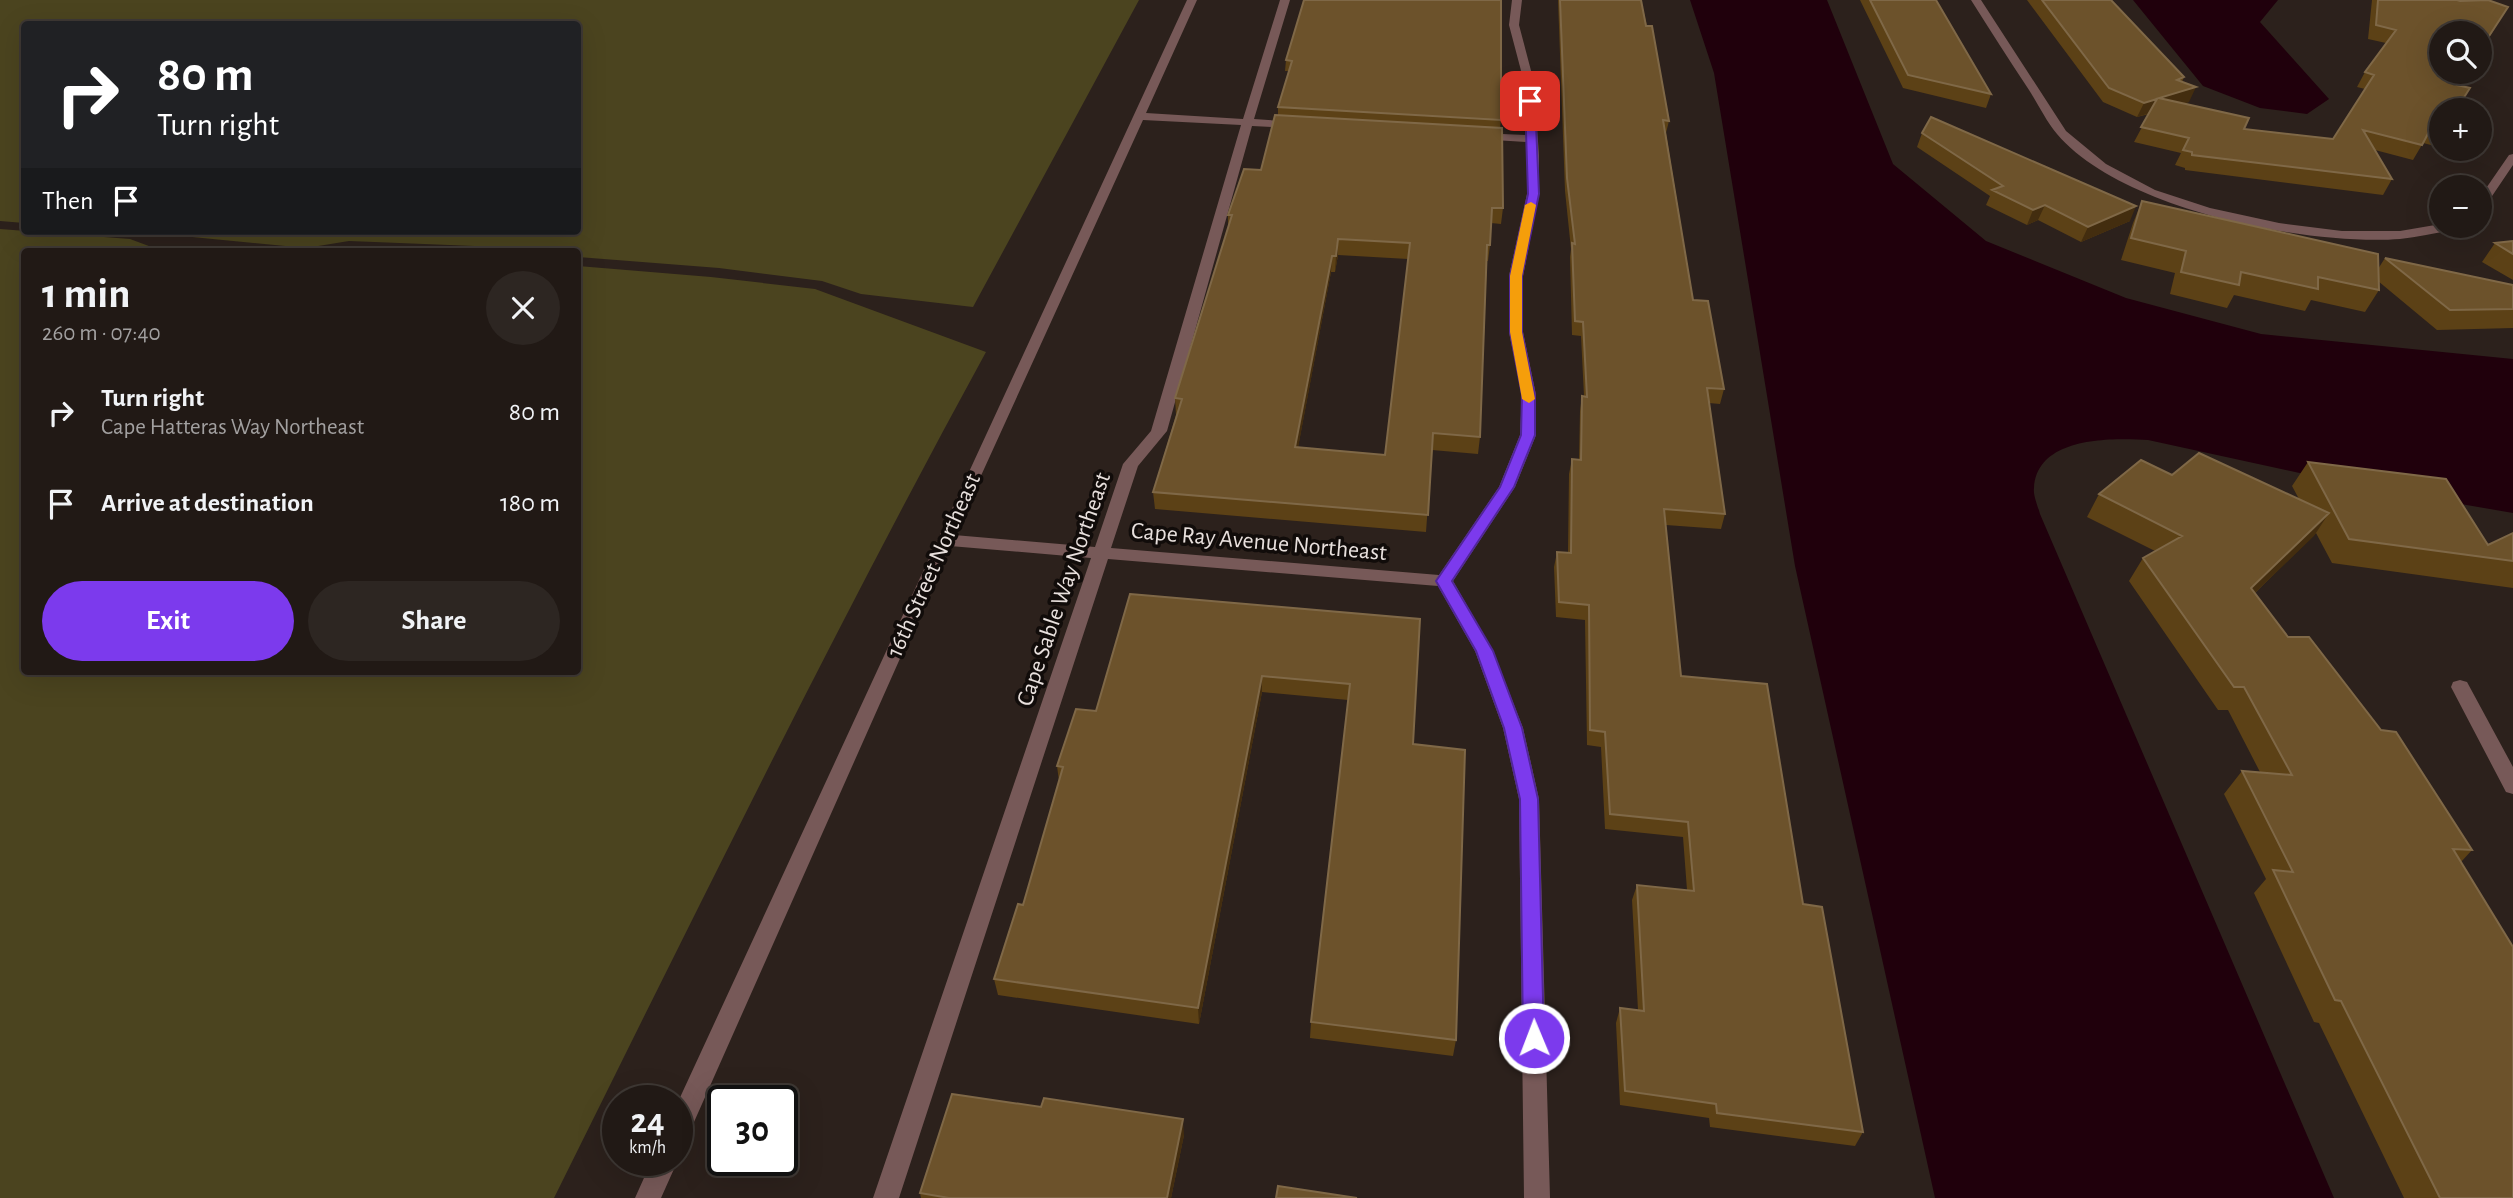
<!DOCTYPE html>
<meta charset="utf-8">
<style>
body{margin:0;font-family:"Alegreya Sans",sans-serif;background:#2d2622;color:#f1f3f6;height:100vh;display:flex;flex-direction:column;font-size:26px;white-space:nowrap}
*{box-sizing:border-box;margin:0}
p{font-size:23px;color:#a2a0a0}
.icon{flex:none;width:38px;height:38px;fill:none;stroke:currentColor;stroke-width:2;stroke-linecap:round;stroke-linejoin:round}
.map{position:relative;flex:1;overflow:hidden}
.drawer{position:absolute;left:21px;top:248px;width:560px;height:427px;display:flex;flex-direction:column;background:#211915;border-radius:7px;box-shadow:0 7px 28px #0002,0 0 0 2px #3e3834}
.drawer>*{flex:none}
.banner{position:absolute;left:21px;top:21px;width:560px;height:214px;border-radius:7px;box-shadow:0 7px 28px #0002,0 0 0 2px #3e3834;background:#202124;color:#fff;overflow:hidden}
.buttons{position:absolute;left:2429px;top:21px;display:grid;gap:14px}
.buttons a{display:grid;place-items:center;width:63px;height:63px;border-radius:50%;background:#211915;box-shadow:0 7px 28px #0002,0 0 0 2px #3e3834;font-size:35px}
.speed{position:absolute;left:602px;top:1085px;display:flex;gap:14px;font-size:35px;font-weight:700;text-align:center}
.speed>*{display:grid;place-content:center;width:91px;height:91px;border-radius:50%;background:#211915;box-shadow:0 7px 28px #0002,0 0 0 2px #3e3834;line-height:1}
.speed small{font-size:18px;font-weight:400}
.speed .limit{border:4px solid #111;border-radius:10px;background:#fff;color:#111}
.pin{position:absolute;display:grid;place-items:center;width:60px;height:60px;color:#fff;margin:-30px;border-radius:14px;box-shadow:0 4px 10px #0006}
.me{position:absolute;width:77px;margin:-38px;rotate:359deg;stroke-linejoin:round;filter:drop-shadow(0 0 5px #0008)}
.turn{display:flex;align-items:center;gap:24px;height:147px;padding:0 21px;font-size:32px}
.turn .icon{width:91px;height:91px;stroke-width:2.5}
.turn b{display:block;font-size:49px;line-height:60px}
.then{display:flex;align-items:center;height:66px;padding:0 21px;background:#0003;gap:14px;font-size:26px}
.round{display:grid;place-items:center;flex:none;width:74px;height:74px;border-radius:37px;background:#2d2622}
.summary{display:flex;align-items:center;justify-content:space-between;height:119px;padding:0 21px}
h1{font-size:42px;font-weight:700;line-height:52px}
.action{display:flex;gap:14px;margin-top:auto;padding:14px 21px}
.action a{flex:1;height:80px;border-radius:42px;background:#7c3aed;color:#fff;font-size:28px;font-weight:700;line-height:80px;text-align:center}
.action a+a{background:#2d2622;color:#f1f3f6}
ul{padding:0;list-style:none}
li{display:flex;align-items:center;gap:21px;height:91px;padding:0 21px}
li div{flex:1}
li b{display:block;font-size:26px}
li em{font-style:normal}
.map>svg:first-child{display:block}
.green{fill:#4b441f}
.water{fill:#20000c}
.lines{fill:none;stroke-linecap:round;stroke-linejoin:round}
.street{fill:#775958;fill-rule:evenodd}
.wall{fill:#5c4116;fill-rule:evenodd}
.shaded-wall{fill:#432d0f}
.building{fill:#6c522b;stroke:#7f6847;stroke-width:2;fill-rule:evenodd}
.route{fill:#7c3aed;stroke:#51269a;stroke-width:2}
.slow{fill:#f59e0b}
.labels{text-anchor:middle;stroke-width:7;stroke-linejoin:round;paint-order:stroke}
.street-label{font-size:24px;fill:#e8e0dd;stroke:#110c0a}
</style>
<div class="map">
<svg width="2513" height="1198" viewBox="0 0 2513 1198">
<rect width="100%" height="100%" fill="#2c211c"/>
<path class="green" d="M 0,0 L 1139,0 L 973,307 L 861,294 L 822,281 L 719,268 L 578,257 L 578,252 L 528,252 L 474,246 L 349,241 L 306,248 L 131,231 L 578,231 L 578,24 L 24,24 L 24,223 L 0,221 Z
M 0,229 L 130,239 L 165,252 L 24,252 L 24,672 L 578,672 L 578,266 L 711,277 L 815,289 L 986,352 C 834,630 695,914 554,1198 L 0,1198 Z"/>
<path class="water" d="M 1690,0 L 1827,0 L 1893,164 L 1986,241 L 2126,298 L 2261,334 L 2513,359 L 2513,513 L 2368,488 L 2148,440 C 2112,438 2037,436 2034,488 C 2033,496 2038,506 2040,514 L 2334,1198 L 1935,1198 L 1795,566 L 1714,73 Z
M 2133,0 L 2278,0 L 2260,22 L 2329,99 L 2307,114 L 2260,108 L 2203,86 Z"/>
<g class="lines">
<path class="street" d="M 1187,0 L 1197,0 L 1146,113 L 1243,119 L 1280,0 L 1290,0 L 1254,119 L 1296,122 L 1302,125 L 1296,128 L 1252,126 L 1167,431 L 1138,466 L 1111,548 L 1439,575 L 1499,487 L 1520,435 L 1522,395 L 1509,332 L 1509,276 L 1527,194 L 1527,142 L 1478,139 L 1472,136 L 1478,133 L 1526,135 L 1524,82 L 1509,25 L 1512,0 L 1522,0 L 1519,25 L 1534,82 L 1539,156 L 1539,194 L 1523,276 L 1523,332 L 1536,395 L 1536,435 L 1515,487 L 1453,581 L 1493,651 L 1523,728 L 1539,799 L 1550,1198 L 1524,1198 L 1519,799 L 1503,728 L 1475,651 L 1438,586 L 1108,559 L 899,1198 L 873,1198 L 1091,558 L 950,546 L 686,1140 L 677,1144 L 677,1104 ZM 1143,120 L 1241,125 L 1151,431 L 1123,464 L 1095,547 L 954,535 Z
M 1971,0 L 1981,0 L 2066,131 L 2106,164 L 2155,190 L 2210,208 L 2279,223 L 2342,231 L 2400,231 L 2441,224 L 2458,226 L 2452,230 C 2435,233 2417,237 2400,239 C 2306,246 2120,209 2057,134 C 2046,121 2038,104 2029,90 C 2009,60 1990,30 1971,0 Z
M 2513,154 L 2513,165 L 2484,208 L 2480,209 L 2480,197 L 2509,155 Z
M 2460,680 L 2467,682 L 2513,767 L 2513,794 L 2506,792 L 2451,687 L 2453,682 Z
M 677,1159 L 678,1160 L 661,1198 L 635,1198 L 652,1160 Z"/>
</g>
<path class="wall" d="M 1304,0 L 1501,120 L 1500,128 L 1503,208 L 1501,224 L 1491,223 L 1490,245 L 1488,261 L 1487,261 L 1480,437 L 1478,454 L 1432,450 L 1426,532 L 1155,509 L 1153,492 L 1176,415 L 1175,398 L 1228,229 L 1228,215 L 1261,170 L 1278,116 L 1278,107 L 1289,71 L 1285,71 L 1286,60 ZM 1338,255 L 1408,259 L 1385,455 L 1298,447 L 1331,272 L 1335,272 Z
M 1558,0 L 1641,0 L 1669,121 L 1666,133 L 1693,300 L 1724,389 L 1720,404 L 1709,403 L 1725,514 L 1721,529 L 1666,525 L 1681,676 L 1803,904 L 1863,1132 L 1855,1146 L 1710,1127 L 1709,1118 L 1620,1105 L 1616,1023 L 1620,1008 L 1638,1010 L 1632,900 L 1637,885 L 1687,890 L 1683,837 L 1605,829 L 1601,747 L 1587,745 L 1585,620 L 1556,617 L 1554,567 L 1557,552 L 1568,553 L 1569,474 L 1572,459 L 1579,460 L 1580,411 L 1582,396 L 1584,396 L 1581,336 L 1572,335 L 1570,257 L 1571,249 L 1565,191 Z
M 1860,0 L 1936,0 L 1991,94 L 1986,108 L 1903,88 Z
M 2027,0 L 2111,0 L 2184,77 L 2182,82 L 2189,102 L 2183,103 L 2244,129 L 2333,139 L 2365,89 L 2357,87 L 2365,72 L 2386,43 L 2368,39 L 2372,0 L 2457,0 L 2508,7 L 2480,52 L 2480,33 L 2441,72 L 2466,72 L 2441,110 L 2441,136 L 2435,146 L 2423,143 L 2413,160 L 2375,150 L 2392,179 L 2383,195 L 2185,170 L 2185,168 L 2175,165 L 2181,153 L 2134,142 L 2149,114 L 2137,117 L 2103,102 Z
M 1922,133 L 2130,221 L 2081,242 L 2038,220 L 2027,225 L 1986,205 L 1990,196 L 1917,147 Z
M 2142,201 L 2378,269 L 2385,258 L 2513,285 L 2513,328 L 2437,330 L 2378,281 L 2379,290 L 2365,312 L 2311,300 L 2305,311 L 2234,295 L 2227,308 L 2170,294 L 2175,273 L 2121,260 L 2133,223 Z
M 2513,241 L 2513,280 L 2482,262 L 2495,243 Z
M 2308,462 L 2488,545 L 2513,533 L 2513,588 L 2332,563 L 2316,533 L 2255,593 L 2288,637 L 2472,850 L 2461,862 L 2513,1198 L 2404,1198 L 2319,1023 L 2314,1022 L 2254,893 L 2266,879 L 2224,794 L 2242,771 L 2260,772 L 2228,710 L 2218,710 L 2129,581 L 2143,558 L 2155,551 L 2087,517 L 2099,494 L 2172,475 L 2299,499 L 2292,486 Z
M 1420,619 L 1413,744 L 1456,1040 L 1453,1056 L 1310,1038 L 1311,1022 L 1348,700 L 1262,692 L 1199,1024 L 998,995 L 994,979 L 1023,905 L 1059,781 L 1057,766 L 1096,711 Z
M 1184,1135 L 1171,1198 L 921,1198 L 920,1193 Z"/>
<path class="shaded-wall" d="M 2196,87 L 2189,102 L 2153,113 L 2159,98 Z
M 2157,99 L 2150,113 L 2137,117 L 2144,103 Z
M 2045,205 L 2038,220 L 2027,225 L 2033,210 Z
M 2136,206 L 2130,221 L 2081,242 L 2088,227 Z
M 1338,239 L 1338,255 L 1335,272 L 1336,256 Z
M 1332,256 L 1331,272 L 1295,464 L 1295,447 Z
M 2329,513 L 2314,536 L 2236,611 L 2251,588 Z
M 1262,676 L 1262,692 L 1199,1024 L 1198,1008 Z
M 1183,1119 L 1184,1135 L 1171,1198 L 1167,1198 Z"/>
<path class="building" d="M 1304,0 L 1501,0 L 1501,120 L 1278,107 L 1292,61 L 1286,60 Z
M 1560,0 L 1641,0 L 1646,26 L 1652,26 L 1669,121 L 1663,120 L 1693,300 L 1708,301 L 1724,389 L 1707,388 L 1725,514 L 1664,509 L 1681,676 L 1767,684 L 1803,904 L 1822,907 L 1863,1132 L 1717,1113 L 1716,1104 L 1625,1091 L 1620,1008 L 1644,1011 L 1637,885 L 1694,891 L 1688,822 L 1610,814 L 1605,732 L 1590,730 L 1589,605 L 1559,602 L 1557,552 L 1571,553 L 1572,459 L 1581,460 L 1582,396 L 1587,397 L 1583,322 L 1575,321 L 1572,243 L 1575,244 L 1567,178 Z
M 1870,0 L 1936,0 L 1991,94 L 1908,75 Z
M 2042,0 L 2111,0 L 2184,77 L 2177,80 L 2196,87 L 2159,98 L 2249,118 L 2244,129 L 2333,139 L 2374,75 L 2365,72 L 2396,30 L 2376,25 L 2378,0 L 2457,0 L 2460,1 L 2488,0 L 2508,7 L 2480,50 L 2480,33 L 2441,33 L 2441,72 L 2465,72 L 2457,85 L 2470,88 L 2456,110 L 2441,110 L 2441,130 L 2431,128 L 2422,145 L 2363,130 L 2392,179 L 2192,155 L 2192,152 L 2183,150 L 2189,138 L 2141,127 L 2157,99 L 2144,103 L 2109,88 Z
M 1275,115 L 1502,128 L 1503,208 L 1492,208 L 1490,245 L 1487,245 L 1480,437 L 1433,433 L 1428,515 L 1153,492 L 1182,399 L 1175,398 L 1232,215 L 1228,215 L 1244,169 L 1261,170 ZM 1338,239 L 1410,243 L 1385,455 L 1295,447 L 1332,256 L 1336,256 Z
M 1931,117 L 2136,206 L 2088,227 L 2045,205 L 2033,210 L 1992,190 L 2003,186 L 1922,133 Z
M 2142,201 L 2378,254 L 2379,290 L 2318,277 L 2318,289 L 2241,272 L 2239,285 L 2181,272 L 2186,251 L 2131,238 Z
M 2513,241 L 2513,254 L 2495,243 Z
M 2385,258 L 2513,285 L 2513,309 L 2450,310 Z
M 2199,453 L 2329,513 L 2251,588 L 2288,637 L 2309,637 L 2381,730 L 2396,732 L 2472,850 L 2453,849 L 2513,947 L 2513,1198 L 2440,1198 L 2341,1001 L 2335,1000 L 2273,870 L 2293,872 L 2242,771 L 2292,775 L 2244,687 L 2234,687 L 2143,558 L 2182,536 L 2099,494 L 2141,460 L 2172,475 Z
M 2308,462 L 2446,479 L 2488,545 L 2513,533 L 2513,561 L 2349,539 Z
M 1130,594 L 1420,619 L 1413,744 L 1465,750 L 1456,1040 L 1311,1022 L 1350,684 L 1262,676 L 1198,1008 L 994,979 L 1018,904 L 1023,905 L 1063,767 L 1057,766 L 1076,709 L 1096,711 Z
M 952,1094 L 1041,1107 L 1044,1098 L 1183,1119 L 1167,1198 L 949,1198 L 920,1193 Z
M 1278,1186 L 1357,1198 L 1276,1198 Z"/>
<path class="route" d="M 1530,98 L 1535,101 L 1539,194 L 1522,276 L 1522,332 L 1535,395 L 1535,435 L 1514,487 L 1452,581 L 1493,651 L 1522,728 L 1538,799 L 1544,1038 L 1541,1045 L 1534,1048 L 1526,1045 L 1523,1038 L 1520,799 L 1504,728 L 1476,651 L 1436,581 L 1500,487 L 1521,435 L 1522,395 L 1510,332 L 1510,276 L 1528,194 L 1525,101 Z"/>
<path class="slow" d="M 1531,202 L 1536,205 L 1522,276 L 1522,332 L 1535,399 L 1529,403 L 1522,399 L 1510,332 L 1510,276 L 1525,205 Z"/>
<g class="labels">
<g class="street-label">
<text transform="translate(1259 541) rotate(5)" y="8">Cape Ray Avenue Northeast</text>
<text transform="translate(933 565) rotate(-66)" y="8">16th Street Northeast</text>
<text transform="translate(1063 589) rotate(-71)" y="8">Cape Sable Way Northeast</text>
</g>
</g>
</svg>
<div class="buttons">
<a><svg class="icon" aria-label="search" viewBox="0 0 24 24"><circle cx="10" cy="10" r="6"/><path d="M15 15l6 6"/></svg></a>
<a>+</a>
<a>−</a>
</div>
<div class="speed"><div>24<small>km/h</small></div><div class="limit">30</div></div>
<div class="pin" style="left:1530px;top:101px;background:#d93025"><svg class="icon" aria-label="arrive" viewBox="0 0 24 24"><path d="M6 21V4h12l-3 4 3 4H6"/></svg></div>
<svg class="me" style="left:1534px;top:1038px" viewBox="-20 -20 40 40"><circle r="17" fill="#7c3aed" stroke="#fff" stroke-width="3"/><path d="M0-11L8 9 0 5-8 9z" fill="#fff"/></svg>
<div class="banner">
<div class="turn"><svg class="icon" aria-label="right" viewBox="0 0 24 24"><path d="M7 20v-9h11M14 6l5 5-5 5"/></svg><div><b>80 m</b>Turn right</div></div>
<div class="then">Then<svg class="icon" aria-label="arrive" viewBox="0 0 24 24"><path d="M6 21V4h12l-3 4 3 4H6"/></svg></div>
</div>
<section class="drawer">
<div class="summary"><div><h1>1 min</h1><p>260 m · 07:40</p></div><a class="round"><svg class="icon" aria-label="close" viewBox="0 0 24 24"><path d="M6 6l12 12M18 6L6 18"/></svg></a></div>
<ul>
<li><svg class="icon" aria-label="right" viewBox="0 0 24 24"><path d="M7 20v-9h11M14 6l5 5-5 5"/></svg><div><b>Turn right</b><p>Cape Hatteras Way Northeast</p></div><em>80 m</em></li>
<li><svg class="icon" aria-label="arrive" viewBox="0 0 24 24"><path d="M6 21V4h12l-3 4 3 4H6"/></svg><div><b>Arrive at destination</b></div><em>180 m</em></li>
</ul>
<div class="action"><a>Exit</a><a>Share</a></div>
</section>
</div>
